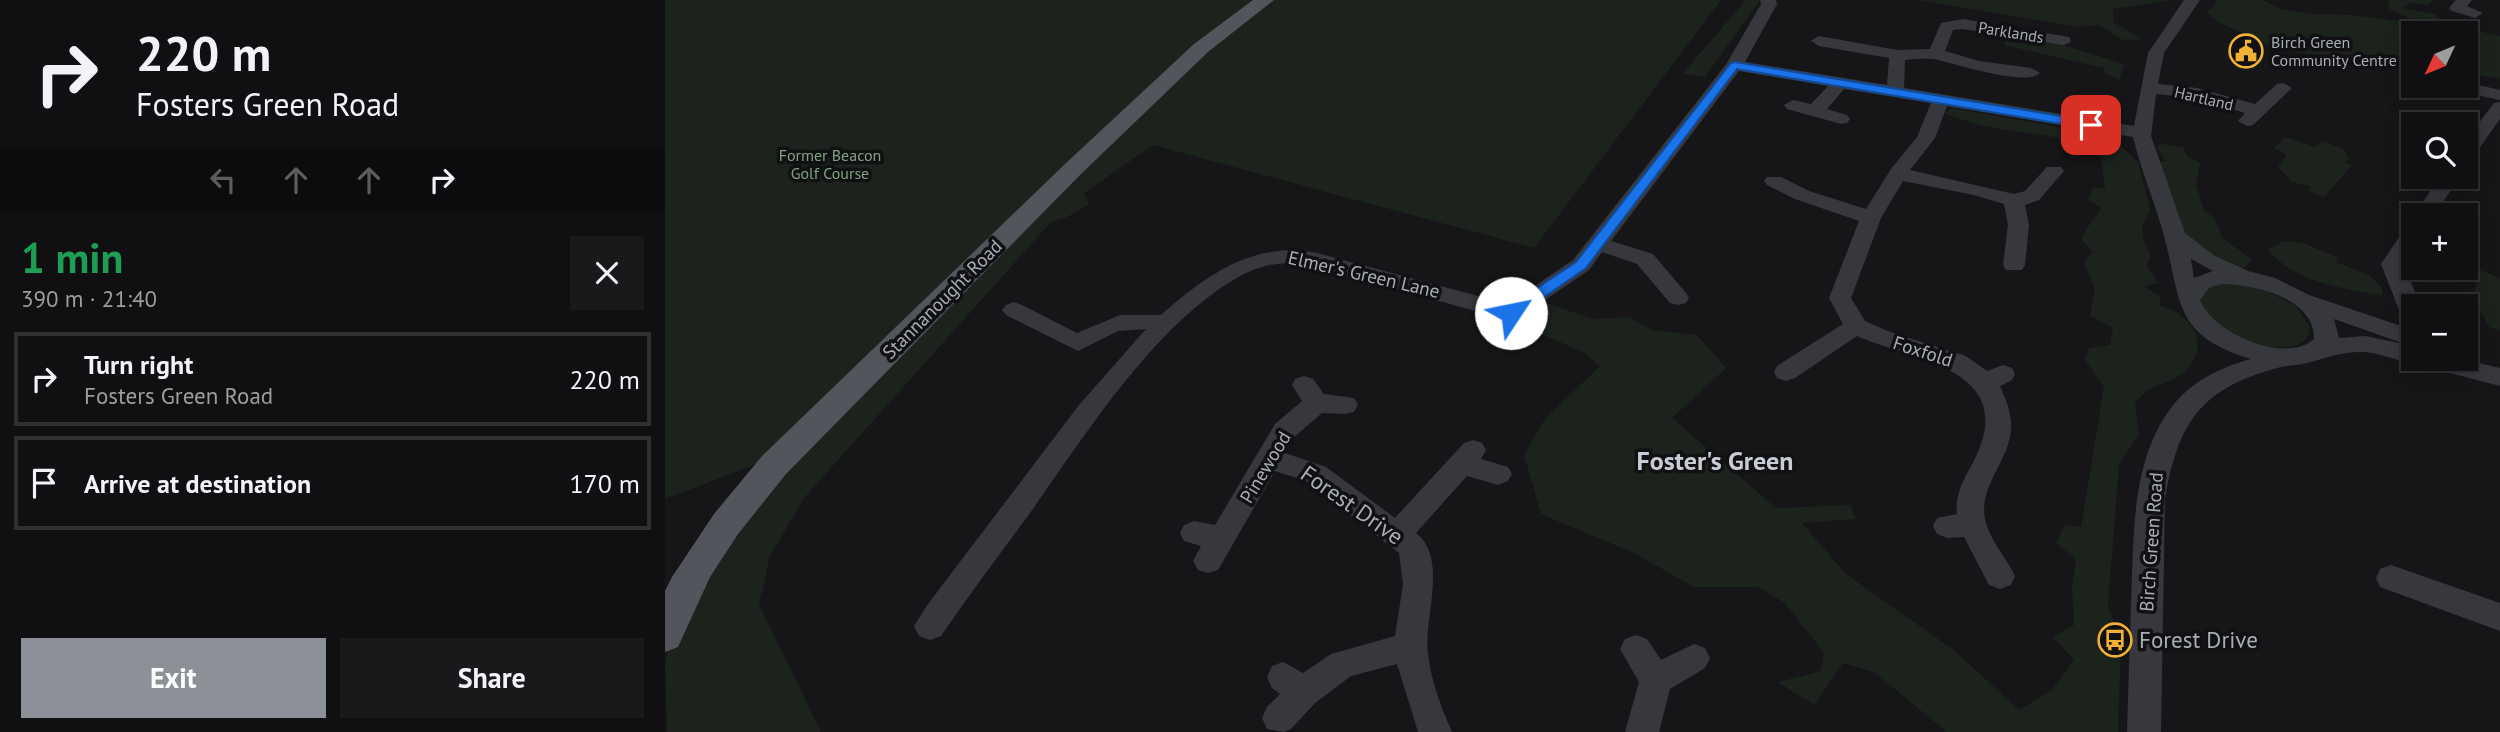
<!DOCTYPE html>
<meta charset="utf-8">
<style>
body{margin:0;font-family:"PT Sans",sans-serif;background:#19191b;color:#f1f3f6;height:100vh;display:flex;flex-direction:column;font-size:26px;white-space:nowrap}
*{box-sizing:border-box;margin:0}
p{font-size:23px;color:#9c9d9f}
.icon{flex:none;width:38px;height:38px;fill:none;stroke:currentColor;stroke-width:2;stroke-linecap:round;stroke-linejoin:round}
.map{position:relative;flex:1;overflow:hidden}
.panel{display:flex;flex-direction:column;background:#101012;width:665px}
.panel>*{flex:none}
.guide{background:#101012;color:#f1f3f6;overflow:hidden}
.needle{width:46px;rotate:226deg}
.fabs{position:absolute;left:1736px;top:21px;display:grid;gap:14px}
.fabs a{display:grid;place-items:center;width:77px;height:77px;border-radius:0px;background:#101012;box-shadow:0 4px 18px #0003,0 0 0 2px #303032;font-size:35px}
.pin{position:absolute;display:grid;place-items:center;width:60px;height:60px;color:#fff;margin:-30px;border-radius:14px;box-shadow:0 4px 10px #0006}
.me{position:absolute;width:77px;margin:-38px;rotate:56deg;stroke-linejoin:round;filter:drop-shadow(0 0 5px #0008)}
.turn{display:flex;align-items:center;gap:24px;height:147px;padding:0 21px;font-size:32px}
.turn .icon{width:91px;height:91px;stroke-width:2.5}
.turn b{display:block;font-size:49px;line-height:60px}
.lanes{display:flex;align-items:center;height:66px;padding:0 21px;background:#0003;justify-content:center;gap:35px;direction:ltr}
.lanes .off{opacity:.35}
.round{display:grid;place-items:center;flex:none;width:74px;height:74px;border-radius:0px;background:#19191b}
.summary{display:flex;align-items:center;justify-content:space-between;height:119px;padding:0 21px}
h1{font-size:42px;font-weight:600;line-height:52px;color:#1e9e55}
.primary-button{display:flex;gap:14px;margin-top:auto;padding:14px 21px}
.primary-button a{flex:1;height:80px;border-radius:0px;background:#8c9099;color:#fff;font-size:28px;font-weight:600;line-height:80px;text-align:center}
.primary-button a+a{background:#19191b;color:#f1f3f6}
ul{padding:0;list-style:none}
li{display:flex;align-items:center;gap:21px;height:94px;margin:0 14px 10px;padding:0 7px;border:4px solid #303032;border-radius:0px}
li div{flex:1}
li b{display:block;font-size:26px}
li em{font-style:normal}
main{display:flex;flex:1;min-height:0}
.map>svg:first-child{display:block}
.green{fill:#1c231d}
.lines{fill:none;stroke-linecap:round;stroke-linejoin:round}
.minor{fill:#37383d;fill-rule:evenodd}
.major{fill:#53555c;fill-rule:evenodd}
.route{fill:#1a73e8;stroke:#114b97;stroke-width:2}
.labels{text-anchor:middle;stroke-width:7;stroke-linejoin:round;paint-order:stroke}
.far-street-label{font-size:16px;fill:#a8adb8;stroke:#111113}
.far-poi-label{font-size:16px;fill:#a8adb8;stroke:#111113;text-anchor:start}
.far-park-label{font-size:16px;fill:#7fa381;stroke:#111113}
.street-label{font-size:19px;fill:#a8adb8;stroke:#111113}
.near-street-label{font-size:23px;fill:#a8adb8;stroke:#111113}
.near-poi-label{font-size:23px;fill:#a8adb8;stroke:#111113;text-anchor:start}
.district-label{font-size:26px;font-weight:bold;fill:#c9ccd4;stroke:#111113}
</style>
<main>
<section class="panel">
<div class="guide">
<div class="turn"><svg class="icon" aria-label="right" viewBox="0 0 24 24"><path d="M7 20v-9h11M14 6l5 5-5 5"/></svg><div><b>220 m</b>Fosters Green Road</div></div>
<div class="lanes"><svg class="icon off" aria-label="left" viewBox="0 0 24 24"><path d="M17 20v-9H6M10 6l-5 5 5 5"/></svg><svg class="icon off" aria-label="ahead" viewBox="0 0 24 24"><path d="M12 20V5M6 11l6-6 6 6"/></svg><svg class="icon off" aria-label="ahead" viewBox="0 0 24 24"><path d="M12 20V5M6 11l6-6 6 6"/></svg><svg class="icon" aria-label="right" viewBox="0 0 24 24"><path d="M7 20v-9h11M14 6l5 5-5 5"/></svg></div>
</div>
<div class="summary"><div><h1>1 min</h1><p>390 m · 21:40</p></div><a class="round"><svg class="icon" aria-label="close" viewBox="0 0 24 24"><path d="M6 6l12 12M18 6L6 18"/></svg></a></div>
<ul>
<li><svg class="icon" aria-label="right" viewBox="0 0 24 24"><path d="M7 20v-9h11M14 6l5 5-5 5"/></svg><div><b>Turn right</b><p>Fosters Green Road</p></div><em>220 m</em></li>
<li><svg class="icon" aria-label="arrive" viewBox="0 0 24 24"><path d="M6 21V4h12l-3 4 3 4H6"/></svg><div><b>Arrive at destination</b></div><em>170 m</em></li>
</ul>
<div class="primary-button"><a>Exit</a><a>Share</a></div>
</section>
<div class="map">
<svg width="1835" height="732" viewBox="0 0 1835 732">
<rect width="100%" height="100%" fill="#161618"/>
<path class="green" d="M 0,0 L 1056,0 L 869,248 L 488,145 L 419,193 L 424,204 L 402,217 L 387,221 L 139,498 L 105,556 L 94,604 L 156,732 L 2,732 L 0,661 L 10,618 L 97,462 L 0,499 Z
M 1081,0 L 1095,0 L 1040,77 L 1018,73 Z
M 1253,0 L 1506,0 L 1448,9 L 1448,22 L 1476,39 L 1458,40 L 1434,25 L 1413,27 Z
M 1549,0 L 1597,0 L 1616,9 L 1646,14 L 1685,15 L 1745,22 L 1747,19 L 1722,8 L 1725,3 L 1723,0 L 1769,0 L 1763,5 L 1745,3 L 1737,8 L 1770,14 L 1776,20 L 1773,24 L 1794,33 L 1748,33 L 1748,61 L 1642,54 L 1607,48 L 1594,39 L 1556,24 L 1542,13 L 1552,2 Z
M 1813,31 L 1835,36 L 1835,78 L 1801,74 L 1801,39 L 1809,39 Z
M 1341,36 L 1391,43 L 1459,64 L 1455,79 L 1440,74 L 1439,68 L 1339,45 Z
M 1287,108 L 1445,136 L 1473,162 L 1485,209 L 1477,228 L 1479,241 L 1486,257 L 1481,265 L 1493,283 L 1479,286 L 1496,297 L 1494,306 C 1509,309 1517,314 1526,326 C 1542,346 1528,369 1507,380 C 1501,383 1493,385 1486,388 C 1480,391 1475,398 1470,403 L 1474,434 L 1454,465 L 1443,606 L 1456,642 L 1453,732 L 1282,732 L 1209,672 L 1178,663 L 1149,705 L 1113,682 L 1156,671 L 1159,653 L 1120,603 L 1093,587 L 1029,587 L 969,553 L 876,514 L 859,455 L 880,419 L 935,366 L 920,353 L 846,321 L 857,307 L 878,302 L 928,319 L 964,317 L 987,330 L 1032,335 L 1061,368 L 1007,418 L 1111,508 L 1185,505 L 1191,519 L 1137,523 L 1181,574 L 1290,651 L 1354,710 L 1387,690 L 1409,660 L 1388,637 L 1409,625 L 1407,586 L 1411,560 L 1392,543 L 1399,525 L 1416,527 L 1439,387 L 1420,360 L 1424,348 L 1445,345 L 1448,328 L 1425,316 L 1430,289 L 1419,262 L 1428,253 L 1417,240 C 1420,227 1430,220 1436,208 L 1423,200 L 1427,188 L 1440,188 L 1436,158 C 1404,131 1355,135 1316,125 C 1303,122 1291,117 1279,113 Z
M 1620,137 L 1650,147 L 1657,141 L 1679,149 L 1684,160 L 1679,162 L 1687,165 L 1659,197 L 1644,191 L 1646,187 L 1627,182 L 1613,167 L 1622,155 L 1609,148 Z
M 1496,144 L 1518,147 L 1523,157 L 1535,163 L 1531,184 L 1539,211 L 1550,218 L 1557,238 L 1588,260 L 1576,270 L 1552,262 L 1516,236 L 1491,163 L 1501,161 L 1492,148 Z
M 1619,241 L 1638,243 L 1672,257 L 1671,262 L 1704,275 L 1717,288 L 1717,296 C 1675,287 1633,284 1603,250 Z
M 1815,270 L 1835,278 L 1835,331 L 1824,327 L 1817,314 L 1805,309 Z
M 1569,282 L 1601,290 L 1630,306 L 1644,325 L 1644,335 L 1638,342 L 1628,347 L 1598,347 L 1551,327 L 1533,300 L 1543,286 Z"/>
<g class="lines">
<path class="minor" d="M 1095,0 L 1111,0 L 1112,4 L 1080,62 L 1222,85 L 1224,58 L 1154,46 L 1146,41 L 1154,36 L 1232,50 L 1265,49 L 1276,23 L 1298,19 L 1404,37 L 1406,40 L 1404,43 L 1398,45 L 1298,29 L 1288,30 L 1280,51 L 1314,61 L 1366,68 L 1375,73 C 1361,87 1292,64 1273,60 C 1263,58 1251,59 1240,60 L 1239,88 L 1469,126 L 1483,53 L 1519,0 L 1535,0 L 1499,53 L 1493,84 L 1532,88 L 1590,104 L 1612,84 L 1618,83 L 1627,88 L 1588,125 L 1582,126 L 1573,121 L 1580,113 L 1530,98 L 1491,94 L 1486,136 L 1520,233 L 1550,256 L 1583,271 L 1610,278 L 1644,295 L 1748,330 L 1748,359 L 1796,359 L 1835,368 L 1835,386 L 1754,365 L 1752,361 C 1735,364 1717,353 1700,352 C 1675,351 1660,359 1637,364 C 1630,366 1623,365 1616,367 C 1536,388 1513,421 1500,500 L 1496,732 L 1462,732 C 1463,689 1465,647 1466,604 C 1469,538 1465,458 1509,404 C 1529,380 1557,367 1586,359 C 1507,335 1517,301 1499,236 C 1490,202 1476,171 1468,137 L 1282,106 L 1270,138 L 1245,170 L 1349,194 L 1360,191 L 1382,167 L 1396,167 L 1399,171 L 1374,200 L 1360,205 L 1364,225 L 1360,265 L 1357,270 L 1341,270 L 1338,265 L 1343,225 L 1339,204 L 1309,195 L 1238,181 L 1216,218 L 1186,298 L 1200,321 L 1225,332 L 1301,356 L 1322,371 L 1338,365 L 1347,368 L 1350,374 L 1347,380 L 1335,386 C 1341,400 1347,414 1346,429 C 1344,463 1311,487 1321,523 C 1326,541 1342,559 1350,576 L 1346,585 L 1335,589 L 1324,585 L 1299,537 L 1282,538 L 1272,534 L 1268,526 L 1272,518 L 1292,514 C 1289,486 1308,469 1316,444 C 1343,366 1240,358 1192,336 L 1130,378 L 1121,381 L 1112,378 L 1109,372 L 1112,366 L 1178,324 L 1164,298 L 1194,221 L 1130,199 L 1102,185 L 1099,181 L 1102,177 L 1116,177 L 1144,191 L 1201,209 L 1226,169 L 1252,137 L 1266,103 L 1179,89 L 1162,109 L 1182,115 L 1185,119 L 1182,123 L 1176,124 L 1122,109 L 1119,105 L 1128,100 L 1146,104 L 1163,86 L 1074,71 L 946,241 L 988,254 L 1021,293 L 1024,298 L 1021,303 L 1013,305 L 1005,303 L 972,264 L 937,252 L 924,270 L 854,318 L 846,321 L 641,264 C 620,261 599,264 579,274 C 495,318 424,429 370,506 C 339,549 306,592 276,636 L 265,640 L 254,636 L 249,626 L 263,604 L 414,405 L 481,329 L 453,331 L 413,351 L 341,315 L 337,310 L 341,305 L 349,302 L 357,305 L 412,333 L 455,315 L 496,315 C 541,275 590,240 652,253 L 843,304 L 908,260 L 1062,63 L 1096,4 ZM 1526,259 L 1548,271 L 1529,278 ZM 1556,284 C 1589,284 1650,298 1649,339 C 1620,365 1548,333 1535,300 L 1544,288 ZM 1669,319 L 1740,344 L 1744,345 L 1700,336 L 1674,338 Z
M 1791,0 L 1807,0 L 1802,6 L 1818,13 L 1810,18 L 1787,11 L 1784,8 Z
M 1813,85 L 1835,90 L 1835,100 L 1807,94 L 1804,90 L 1807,86 Z
M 1835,102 L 1835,119 L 1808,157 L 1801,159 L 1801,140 L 1829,103 Z
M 1775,177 L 1795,177 L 1769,215 L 1749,215 Z
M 1748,225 L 1748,247 L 1738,264 L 1756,306 L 1748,306 L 1748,323 L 1740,320 L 1736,315 L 1716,264 L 1741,227 Z
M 639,376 L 648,379 L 659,394 L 689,398 L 693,405 L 689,412 L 680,414 L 657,413 L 628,438 L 620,453 L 661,467 L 730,518 L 799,443 L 808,440 L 817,443 L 821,450 L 816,459 L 843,467 L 847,474 L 843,481 L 833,485 L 802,476 L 751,533 C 784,559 758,619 763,654 C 766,681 776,707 787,732 L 753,732 L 732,664 L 686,676 L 650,703 L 626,729 L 619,732 L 602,729 L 597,718 L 602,707 L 615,694 L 607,688 L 602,677 L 607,666 L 618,662 L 638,673 L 666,654 L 730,636 L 738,584 L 734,553 L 641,481 L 610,471 L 553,570 L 543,573 L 533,570 L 528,561 L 536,546 L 519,541 L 515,533 L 519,525 L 529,521 L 550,525 L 610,424 L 637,401 L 627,385 L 630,379 Z
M 1726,565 L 1835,603 L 1835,631 L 1715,587 L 1711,578 L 1715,569 Z
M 971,635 L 982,639 L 996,660 L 1029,644 L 1040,648 L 1045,658 L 1040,668 L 1005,689 L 994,732 L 960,732 L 974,682 L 955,649 L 960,639 Z"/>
<path class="major" d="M 588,0 L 609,0 L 543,52 L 416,174 L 121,474 L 73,534 L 45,577 L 13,647 L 0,652 L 0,591 L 7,577 L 49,514 L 97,456 L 400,164 L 529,44 Z"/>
</g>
<path class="route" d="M 1070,62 L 1426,121 L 1432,125 L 1426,129 L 1072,69 L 921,268 L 852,316 L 841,316 L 839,313 L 841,309 L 911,262 L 1066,63 Z"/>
<defs>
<symbol id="civic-ring" viewBox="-11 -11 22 22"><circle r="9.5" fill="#111113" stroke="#f2b134" stroke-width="1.5"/><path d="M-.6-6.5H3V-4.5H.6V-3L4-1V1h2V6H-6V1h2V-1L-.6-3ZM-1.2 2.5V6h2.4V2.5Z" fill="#f2b134"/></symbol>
<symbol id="bus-ring" viewBox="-11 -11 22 22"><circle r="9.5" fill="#111113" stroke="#f2b134" stroke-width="1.5"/><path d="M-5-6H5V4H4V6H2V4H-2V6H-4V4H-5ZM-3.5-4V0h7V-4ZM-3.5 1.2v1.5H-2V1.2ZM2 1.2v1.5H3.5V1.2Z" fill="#f2b134"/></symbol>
</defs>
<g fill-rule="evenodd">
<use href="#civic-ring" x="1562" y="32" width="38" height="38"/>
<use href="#bus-ring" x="1431" y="621" width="38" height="38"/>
</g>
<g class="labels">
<g class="far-street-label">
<text transform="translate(1346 32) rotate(9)" y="6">Parklands</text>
<text transform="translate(1539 98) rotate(13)" y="6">Hartland</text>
</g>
<g class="far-poi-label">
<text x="1606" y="48">Birch Green<tspan x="1606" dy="18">Community Centre</tspan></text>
</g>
<g class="far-park-label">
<text x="165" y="161">Former Beacon<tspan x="165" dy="18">Golf Course</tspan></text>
</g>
<g class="street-label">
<text transform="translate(699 274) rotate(13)" y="7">Elmer's Green Lane</text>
<text transform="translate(277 299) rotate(-45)" y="7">Stannanought Road</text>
<text transform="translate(1258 351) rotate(18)" y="7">Foxfold</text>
<text transform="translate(600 467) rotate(-59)" y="7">Pinewood</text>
<text transform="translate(1486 542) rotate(-86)" y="7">Birch Green Road</text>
</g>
<g class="near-street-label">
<text transform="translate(687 505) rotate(35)" y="8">Forest Drive</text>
</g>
<g class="near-poi-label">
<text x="1474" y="648">Forest Drive</text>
</g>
<g class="district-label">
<text x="1050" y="470">Foster's Green</text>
</g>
</g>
</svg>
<div class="fabs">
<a><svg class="needle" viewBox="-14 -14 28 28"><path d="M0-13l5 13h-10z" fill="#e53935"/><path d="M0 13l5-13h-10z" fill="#9c9d9f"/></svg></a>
<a><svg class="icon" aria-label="search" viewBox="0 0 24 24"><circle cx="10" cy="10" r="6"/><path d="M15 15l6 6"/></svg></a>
<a>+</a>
<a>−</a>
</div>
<div class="pin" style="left:1426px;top:125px;background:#d93025"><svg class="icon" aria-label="arrive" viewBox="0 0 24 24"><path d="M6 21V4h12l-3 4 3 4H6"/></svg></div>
<svg class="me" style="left:846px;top:313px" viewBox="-20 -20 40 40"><circle r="19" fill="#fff"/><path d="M0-13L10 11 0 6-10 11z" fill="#1a73e8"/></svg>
</div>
</main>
